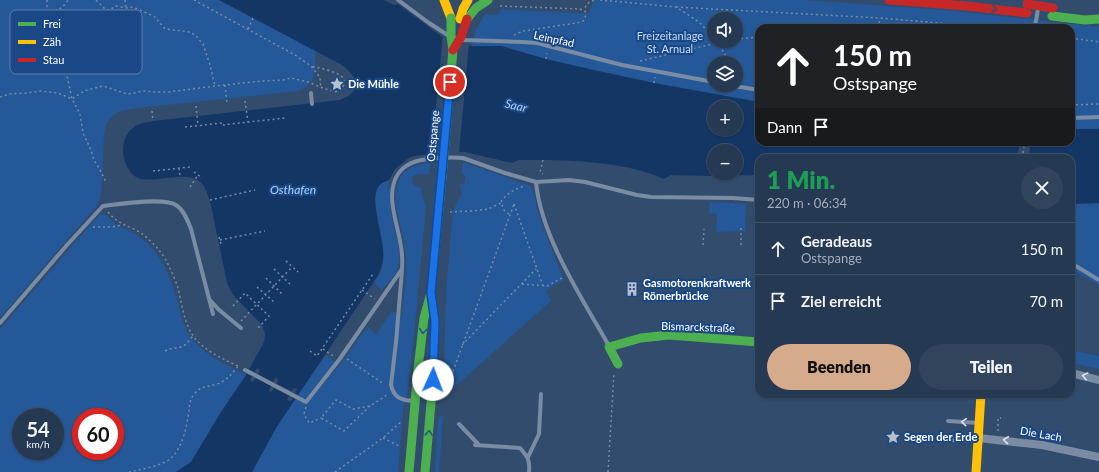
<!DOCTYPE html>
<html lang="de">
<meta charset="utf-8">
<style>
body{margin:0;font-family:Lato,sans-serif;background:#32445c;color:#f1f3f6;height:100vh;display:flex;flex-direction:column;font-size:15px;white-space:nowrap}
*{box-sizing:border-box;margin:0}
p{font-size:13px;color:#a4acb8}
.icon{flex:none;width:22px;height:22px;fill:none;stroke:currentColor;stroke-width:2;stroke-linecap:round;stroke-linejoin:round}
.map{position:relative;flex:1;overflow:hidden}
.details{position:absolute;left:755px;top:154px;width:320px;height:244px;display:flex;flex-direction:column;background:#263952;border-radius:12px;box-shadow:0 1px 3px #0004,0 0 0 1px #425369}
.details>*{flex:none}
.guide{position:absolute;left:755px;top:24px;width:320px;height:122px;border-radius:12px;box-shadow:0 1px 3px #0004,0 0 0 1px #425369;background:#202124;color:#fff;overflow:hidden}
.controls{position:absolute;left:707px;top:12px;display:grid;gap:8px}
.controls a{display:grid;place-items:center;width:36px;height:36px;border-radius:50%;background:#263952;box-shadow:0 1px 3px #0004,0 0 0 1px #425369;font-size:20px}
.speed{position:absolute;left:12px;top:408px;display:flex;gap:8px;font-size:20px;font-weight:700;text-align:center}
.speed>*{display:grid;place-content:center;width:52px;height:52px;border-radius:50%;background:#263952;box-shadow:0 1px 3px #0004,0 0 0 1px #425369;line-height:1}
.speed small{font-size:10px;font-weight:400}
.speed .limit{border:6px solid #d22;background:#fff;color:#111}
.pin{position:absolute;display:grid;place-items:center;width:34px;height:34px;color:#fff;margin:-17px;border:2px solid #fff;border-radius:50%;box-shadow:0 1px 4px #0007}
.me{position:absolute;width:44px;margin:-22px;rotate:2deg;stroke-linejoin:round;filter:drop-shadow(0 0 3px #0008)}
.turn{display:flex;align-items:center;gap:14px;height:84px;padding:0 12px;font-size:18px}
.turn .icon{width:52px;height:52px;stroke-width:2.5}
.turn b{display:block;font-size:28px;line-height:34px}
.then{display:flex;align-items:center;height:38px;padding:0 12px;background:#0003;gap:8px;font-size:15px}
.round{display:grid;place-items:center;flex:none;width:42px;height:42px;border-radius:21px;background:#32445c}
.overview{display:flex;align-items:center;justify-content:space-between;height:68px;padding:0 12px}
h1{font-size:24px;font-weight:800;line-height:30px;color:#1e9e55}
.action{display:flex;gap:8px;margin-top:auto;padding:8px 12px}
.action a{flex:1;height:46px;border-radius:24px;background:#d6ab8b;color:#111;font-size:16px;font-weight:800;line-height:46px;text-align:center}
.action a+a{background:#32445c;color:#f1f3f6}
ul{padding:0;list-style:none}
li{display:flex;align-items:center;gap:12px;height:52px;padding:0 12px;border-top:1px solid #425369}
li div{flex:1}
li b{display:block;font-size:15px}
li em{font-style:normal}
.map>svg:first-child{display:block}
.green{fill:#245898;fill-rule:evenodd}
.water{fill:#143665;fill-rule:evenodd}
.pier{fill:#324c6e}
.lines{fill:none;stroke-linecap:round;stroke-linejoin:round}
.path{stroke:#798ca3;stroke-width:1.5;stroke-dasharray:2 3;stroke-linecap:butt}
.lane{stroke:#798ca3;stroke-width:4}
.street{stroke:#798ca3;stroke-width:8}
.fast{stroke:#4caf50;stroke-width:9}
.slow{stroke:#ffc107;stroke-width:9}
.jam{stroke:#c62828;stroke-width:9}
.fast-bridge{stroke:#4caf50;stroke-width:9}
.jam-bridge{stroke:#c62828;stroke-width:9}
.oneway{stroke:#22577e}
.oneway2{stroke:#dee2e8}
.route-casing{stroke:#114b97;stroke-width:10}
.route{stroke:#1a73e8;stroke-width:7}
.labels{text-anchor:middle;stroke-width:4;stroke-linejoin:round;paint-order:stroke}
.park-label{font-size:11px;fill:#c5dcf9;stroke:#1a4886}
.street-label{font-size:11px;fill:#fff;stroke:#1a4886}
.poi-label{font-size:11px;font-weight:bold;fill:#fff;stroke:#1a4886;text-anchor:start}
.water-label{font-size:12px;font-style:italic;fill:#acccf4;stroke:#1a4886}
.key{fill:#1a4886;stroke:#5f7faa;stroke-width:1}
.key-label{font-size:11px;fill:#fff}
</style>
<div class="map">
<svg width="1099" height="472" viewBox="0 0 1099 472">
<rect width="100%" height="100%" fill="#324c6e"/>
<path class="green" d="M 0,0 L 219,0 L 315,50 C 315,69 319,82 298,91 L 138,108 L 120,111 L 112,116 L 106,124 L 104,135 L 102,185 L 100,200 L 95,208 L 64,243 L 0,318 Z
M 594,0 L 804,0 L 945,10 L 1099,27 L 1099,129 L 1071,129 L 1071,28 L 759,28 L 759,102 L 654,83 L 589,69 L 546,59 L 501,46 L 472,46 L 476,29 L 485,14 L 495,15 L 500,12 L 501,9 L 589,14 ZM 714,19 L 736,19 L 736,41 L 714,41 ZM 714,63 L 736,63 L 736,85 L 714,85 Z
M 463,162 L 530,186 C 536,193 535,203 538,212 C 546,236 555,258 564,280 L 546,290 L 551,301 L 441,399 L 444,369 L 446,291 L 453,211 L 462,193 L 460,187 L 460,184 L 464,183 L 465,180 L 465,177 L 462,173 Z
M 430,163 L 429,174 L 418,174 L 413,176 L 412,181 L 415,186 L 421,188 L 421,191 L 426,207 L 414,336 L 407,395 L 403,410 L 398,472 L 252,472 L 276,428 L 303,387 L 326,355 L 335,362 L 305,399 L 304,398 L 302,402 L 306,404 L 340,365 L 367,327 L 376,334 L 392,311 L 402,316 C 404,296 407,275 406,254 C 404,229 381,182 412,167 C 418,164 424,164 430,163 Z
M 389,180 L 387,193 L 391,184 C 390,193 389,202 391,212 C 393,227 403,252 398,267 C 396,275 388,283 382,290 L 373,283 C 377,278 382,271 383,264 C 387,242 370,206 377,189 C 380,183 384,182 389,180 Z
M 710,202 L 746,204 L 745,231 L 716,232 L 717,214 L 709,213 Z
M 1099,203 L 1099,285 L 1071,269 L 1071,204 Z
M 100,214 C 110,214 109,220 117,225 C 120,227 124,229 128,230 C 135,234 142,238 148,244 C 164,259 172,282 178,303 C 181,314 184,328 191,337 C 205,356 226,364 246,375 L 221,412 L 191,462 L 176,472 L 0,472 L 0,329 ZM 21,417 L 55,417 L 55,451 L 21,451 ZM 81,417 L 115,417 L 115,451 L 81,451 Z
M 1071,350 L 1099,356 L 1099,369 L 1071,363 Z
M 443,415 L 439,472 L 435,472 L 438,419 Z"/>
<path class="water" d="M 219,0 L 384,0 L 394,5 L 398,4 L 445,39 L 459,44 L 472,46 L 501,46 L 546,59 L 589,69 L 654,83 L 759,102 L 759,142 L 1071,142 L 1071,129 L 1099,129 L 1099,203 L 1071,204 L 1071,158 L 759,158 L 759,175 L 709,176 L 671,175 L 664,179 C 622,160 564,160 519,160 L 512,163 L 465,152 L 444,151 L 433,152 L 429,154 L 415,156 L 409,158 L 395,169 L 389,180 C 384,182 380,183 377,189 C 371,203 382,234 383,250 C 384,259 382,266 379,274 L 276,428 L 252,472 L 176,472 L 191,462 L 221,412 L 246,375 L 264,342 L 265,334 L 262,325 L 233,295 L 227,283 C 223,262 218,241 214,220 C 212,209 209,194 203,185 C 192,167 149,186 136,177 C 121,167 118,139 133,128 C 138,123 146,123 153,121 L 340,100 C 364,91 358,75 340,64 ZM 714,107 L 736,107 L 736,129 L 714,129 ZM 714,151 L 736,151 L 736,173 L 714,173 Z"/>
<path class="pier" d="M 443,35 L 459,43 L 469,44 L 459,153 L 444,153 L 433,154 L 431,156 Z
M 1020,142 L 1031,142 L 1028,158 L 1017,158 Z
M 257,368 L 260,370 L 258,374 L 273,382 L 275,378 L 277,378 L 278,380 L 277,384 L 292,391 L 294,388 L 297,389 L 295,393 L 300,396 L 297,400 L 293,398 L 291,401 L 287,400 L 289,396 L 274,388 L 272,391 L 270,392 L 269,390 L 271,386 L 256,378 L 253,382 L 250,381 L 252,376 L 245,373 L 248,369 L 255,372 Z"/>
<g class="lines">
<path class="path" d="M 47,0 L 47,6 L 52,24 L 61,41 L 64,62 L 72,99 L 80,114 L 83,133 L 91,150 L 94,160 L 99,168 L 106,182
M 96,0 L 106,10 L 109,10 L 116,6 L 126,8 L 131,7 L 138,9 L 149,14 L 155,17 L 165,29 L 190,32 L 196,36 L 203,44 L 210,65 L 215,86
M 125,0 L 126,8
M 194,0 L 295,55 L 311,66 L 319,76 L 321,82 L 320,87
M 600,0 L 676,7 L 699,22 L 714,38
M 500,6 L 580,9 L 585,11
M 676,7 L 880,18 L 998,28
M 50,12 C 59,10 63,8 68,0
M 1044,27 L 1047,28
M 878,28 L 880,18
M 248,29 L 253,18
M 514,35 L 523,31 L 582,22 C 591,15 577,5 595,0
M 1071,38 L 1099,42
M 736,39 L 759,37
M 717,41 L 730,63
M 546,59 L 547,53
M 640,61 L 726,41
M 736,73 L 740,79
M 654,83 L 655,77
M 225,85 L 227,103
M 0,97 L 9,94 L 27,93 L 41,91 L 58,93 L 72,99 L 84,91 L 103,86 L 127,94 L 134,93 L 143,91 L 155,92 L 168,92 L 215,86 L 262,81 L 283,80 L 291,78 L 308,82 L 320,87 L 335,92 L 341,90 C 343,87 345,83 344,80 C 342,72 318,68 311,66
M 245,101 L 248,122
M 1071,105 L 1099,104
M 196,106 L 198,126
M 1071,107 L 1076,111
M 152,111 L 153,121
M 185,127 L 222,123 L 222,125 L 285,118
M 1022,158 L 1025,142
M 543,160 L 540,172 L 543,174
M 179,168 L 180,176
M 153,171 L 190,167
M 194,172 L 202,178
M 190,187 L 198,175
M 210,200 L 255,190
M 514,204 L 543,286
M 108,212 C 116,222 125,225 136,230 C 144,234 153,243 159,250 C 167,260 174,276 178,288 C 182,304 184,324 194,337 C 206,352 223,359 240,367
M 450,212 L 472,211 L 488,209 L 501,203
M 509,214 L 504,210 L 501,202 C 506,194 515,189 524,186
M 93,227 L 111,227 L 123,225
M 741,228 L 741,245
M 219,237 L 221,244
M 220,240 L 265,231
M 703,245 L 704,229
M 286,261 L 298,272
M 274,269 L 291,285
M 266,278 L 282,294
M 522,284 L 547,286 L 564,277
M 257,287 L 274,302
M 362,290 L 375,299
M 233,306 L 245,293 L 269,316 L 258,328
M 241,321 L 292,267
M 462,345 L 536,269
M 323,349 L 335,357
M 165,351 C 173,347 175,349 181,347 C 187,345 189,340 193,336
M 310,351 L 317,356 L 373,274
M 347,359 L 384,384
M 443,381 L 451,377 L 514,204
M 370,406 L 344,431 L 321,418 L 336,400 L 353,409 L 370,406 L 387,395
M 306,407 L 304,414 L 309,423 L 321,418
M 998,431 L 998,418 L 1001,418
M 383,438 L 401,447
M 129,472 C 139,470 164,465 170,459 C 181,450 186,430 188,417 C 190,408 188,401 195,393 C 201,386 208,387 217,384 C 226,381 232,374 238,366
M 335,472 L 383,438 L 402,421
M 608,472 L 614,373"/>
<path class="lane" d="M 398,0 L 429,23 L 449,36
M 1034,28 L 1036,21 L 1038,9
M 463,40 L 522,42 L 537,43 L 622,65 L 714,82
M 728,85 L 759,90
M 311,93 L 312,104
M 1071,118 L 1099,117
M 536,182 C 541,237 582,298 609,346
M 1071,263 L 1099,280
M 210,300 L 218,309 L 241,328
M 0,323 L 67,245 L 103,206 C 119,204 163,197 176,205 C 184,210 188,221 191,229 L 213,314
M 245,370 L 306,402 L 339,360 L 402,269
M 413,401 C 401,400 394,398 391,385 C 395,355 398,325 400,294 C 401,281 403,268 402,255 C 401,230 383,197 398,174 C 402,168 410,163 417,161 C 428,158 451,157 463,158 L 505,173 L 536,182 L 569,180 L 585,182 L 637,195 L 651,197 L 733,198 L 759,200
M 948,421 L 979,423
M 459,424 L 479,445
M 947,440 L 977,441
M 475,445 L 520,448 C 528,457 530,460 529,472
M 528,457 L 539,434 L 541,394"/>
<path class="street" d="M 1071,373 L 1099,380
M 978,438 L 1042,445 L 1099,457"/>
<path class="fast" d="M 1052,16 L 1085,20 L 1099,19
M 467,19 L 476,8 L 488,0
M 618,364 L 609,347 L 641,338 L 669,335 L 759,342
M 409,472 L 418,369 L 424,318 L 431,293 L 442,177
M 425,472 L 433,380 L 435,321 L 432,299"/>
<path class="slow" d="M 444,0 L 451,18
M 460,19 L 463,9 L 468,0
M 976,472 L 981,394"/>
<path class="jam" d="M 889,0 L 967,6 L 1027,13"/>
<path class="fast-bridge" d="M 451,18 L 451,36 L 453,50
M 442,177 L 453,50 L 455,41"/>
<path class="jam-bridge" d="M 1027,4 L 1053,8
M 453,50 L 461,37 L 467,19"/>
</g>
<defs><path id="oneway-chevron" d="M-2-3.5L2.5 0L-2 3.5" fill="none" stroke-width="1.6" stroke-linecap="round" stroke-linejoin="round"/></defs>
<g class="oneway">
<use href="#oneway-chevron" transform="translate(994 9) rotate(7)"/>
<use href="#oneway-chevron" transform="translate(423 331) rotate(97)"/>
<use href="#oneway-chevron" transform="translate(429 433) rotate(-84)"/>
</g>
<g class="oneway2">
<use href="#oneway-chevron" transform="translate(1085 376) rotate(-167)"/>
<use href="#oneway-chevron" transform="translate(964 422) rotate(-176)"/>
<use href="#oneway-chevron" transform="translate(1006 440) rotate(-174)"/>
</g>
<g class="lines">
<defs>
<path id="route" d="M 433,380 L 435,321 L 431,293 L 450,82"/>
</defs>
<use href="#route" class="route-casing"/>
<use href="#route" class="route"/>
</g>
<defs>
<symbol id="sight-bare" viewBox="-9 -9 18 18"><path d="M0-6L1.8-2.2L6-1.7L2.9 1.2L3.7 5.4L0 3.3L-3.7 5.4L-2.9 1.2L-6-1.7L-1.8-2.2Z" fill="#b7c0cc" stroke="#1a4886" stroke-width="2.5" paint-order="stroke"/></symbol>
<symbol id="building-bare" viewBox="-9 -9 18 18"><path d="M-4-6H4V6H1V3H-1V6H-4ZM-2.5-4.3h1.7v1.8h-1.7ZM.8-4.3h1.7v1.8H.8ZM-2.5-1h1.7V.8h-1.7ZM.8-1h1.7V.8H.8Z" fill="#b7c0cc" stroke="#1a4886" stroke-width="2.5" paint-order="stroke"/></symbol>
</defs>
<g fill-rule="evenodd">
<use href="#sight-bare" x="327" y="74" width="20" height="20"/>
<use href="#building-bare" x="622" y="279" width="20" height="20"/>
<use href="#sight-bare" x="883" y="427" width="20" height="20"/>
</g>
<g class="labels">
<g class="park-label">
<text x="670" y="40">Freizeitanlage<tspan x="670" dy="13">St. Arnual</tspan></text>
</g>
<g class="street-label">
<text transform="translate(554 39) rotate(12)" y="4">Leinpfad</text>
<text transform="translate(433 136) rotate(-85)" y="4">Ostspange</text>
<text transform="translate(698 327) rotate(2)" y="4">Bismarckstraße</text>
<text transform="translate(1041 434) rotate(10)" y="4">Die Lach</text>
</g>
<g class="poi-label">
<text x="348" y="88">Die Mühle</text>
<text x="643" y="287">Gasmotorenkraftwerk<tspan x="643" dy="13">Römerbrücke</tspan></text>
<text x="904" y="441">Segen der Erde</text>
</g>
<g class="water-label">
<text transform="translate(516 106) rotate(13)" y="4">Saar</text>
<text x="293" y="194">Osthafen</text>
</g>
</g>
<rect x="10" y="10" width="132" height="64" rx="6" class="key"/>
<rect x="18" y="22" width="18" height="4" fill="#4caf50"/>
<rect x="18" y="40" width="18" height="4" fill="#ffc107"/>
<rect x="18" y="58" width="18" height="4" fill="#c62828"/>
<g class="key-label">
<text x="43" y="28">Frei</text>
<text x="43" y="46">Zäh</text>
<text x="43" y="64">Stau</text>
</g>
</svg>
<div class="controls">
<a><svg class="icon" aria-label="sound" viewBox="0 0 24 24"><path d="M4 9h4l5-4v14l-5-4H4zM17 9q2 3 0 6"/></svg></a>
<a><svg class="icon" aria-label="layers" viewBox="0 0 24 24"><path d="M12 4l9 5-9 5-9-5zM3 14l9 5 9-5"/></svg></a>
<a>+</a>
<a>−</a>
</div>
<div class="speed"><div>54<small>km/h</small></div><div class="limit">60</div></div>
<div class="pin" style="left:450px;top:82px;background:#d93025"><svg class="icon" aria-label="arrive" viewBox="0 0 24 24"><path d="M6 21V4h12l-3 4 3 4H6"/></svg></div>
<svg class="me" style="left:433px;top:380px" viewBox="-20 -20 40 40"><circle r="19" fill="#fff"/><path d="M0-13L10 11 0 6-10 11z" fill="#1a73e8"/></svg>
<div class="guide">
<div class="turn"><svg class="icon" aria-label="ahead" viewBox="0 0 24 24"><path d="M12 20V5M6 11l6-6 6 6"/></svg><div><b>150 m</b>Ostspange</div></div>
<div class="then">Dann<svg class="icon" aria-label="arrive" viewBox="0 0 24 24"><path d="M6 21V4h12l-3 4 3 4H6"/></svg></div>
</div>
<section class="details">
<div class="overview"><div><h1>1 Min.</h1><p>220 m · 06:34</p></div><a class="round"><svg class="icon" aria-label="close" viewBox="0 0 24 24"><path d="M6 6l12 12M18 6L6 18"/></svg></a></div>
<ul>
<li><svg class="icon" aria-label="ahead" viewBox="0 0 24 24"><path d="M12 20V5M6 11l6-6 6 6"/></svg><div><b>Geradeaus</b><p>Ostspange</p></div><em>150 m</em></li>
<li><svg class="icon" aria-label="arrive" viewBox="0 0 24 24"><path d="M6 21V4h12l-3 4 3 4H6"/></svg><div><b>Ziel erreicht</b></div><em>70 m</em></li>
</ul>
<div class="action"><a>Beenden</a><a>Teilen</a></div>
</section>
</div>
